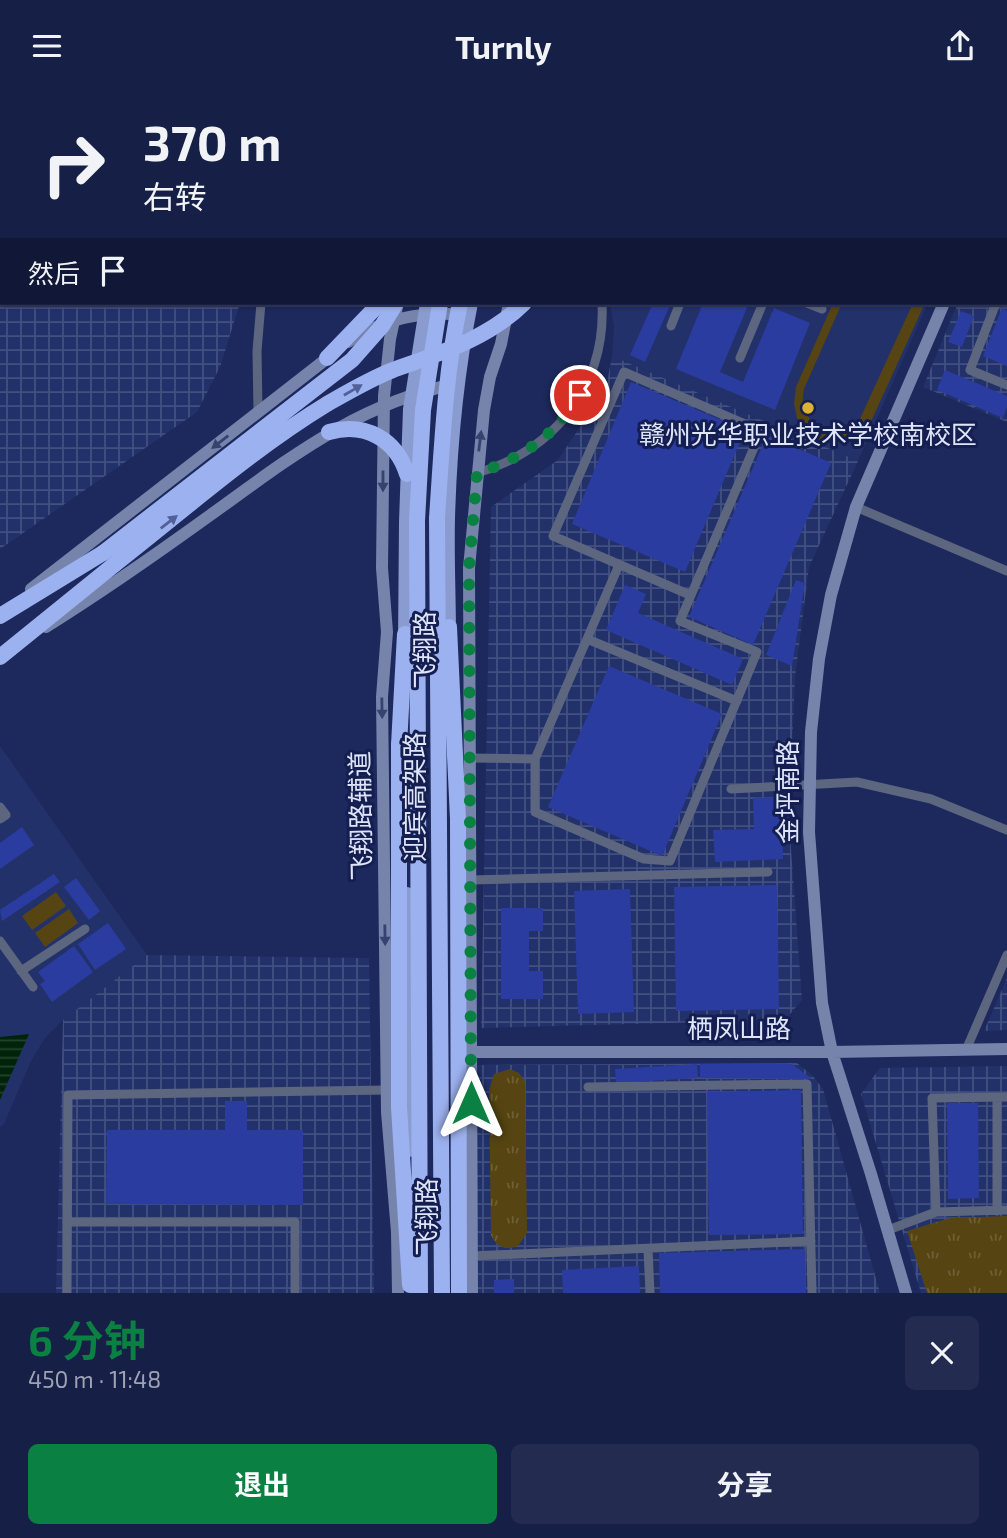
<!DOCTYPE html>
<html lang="zh">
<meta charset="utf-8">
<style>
body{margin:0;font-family:"Exo 2","Noto Sans SC",sans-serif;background:#232c50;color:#f1f3f6;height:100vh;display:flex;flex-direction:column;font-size:26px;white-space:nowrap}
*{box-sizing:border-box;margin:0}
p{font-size:23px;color:#9ea2b3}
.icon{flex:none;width:38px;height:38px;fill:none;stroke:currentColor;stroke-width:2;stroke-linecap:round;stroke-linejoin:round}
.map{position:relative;height:1202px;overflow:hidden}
.side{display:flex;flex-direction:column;background:#161f45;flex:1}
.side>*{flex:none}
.hud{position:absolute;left:0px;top:0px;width:1008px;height:214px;box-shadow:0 2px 5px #0004,0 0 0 2px #353d5e;background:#161f45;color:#f1f3f6;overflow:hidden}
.pin{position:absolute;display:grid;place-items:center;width:60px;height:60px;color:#fff;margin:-30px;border:4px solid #fff;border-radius:50%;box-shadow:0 2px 7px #0007}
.me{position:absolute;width:77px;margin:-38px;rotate:0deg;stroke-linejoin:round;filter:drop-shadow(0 0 5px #0008)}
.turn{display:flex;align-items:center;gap:24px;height:147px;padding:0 28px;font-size:32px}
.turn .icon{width:91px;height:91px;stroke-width:2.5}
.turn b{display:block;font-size:49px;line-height:60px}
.then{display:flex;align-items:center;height:66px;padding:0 28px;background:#0003;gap:14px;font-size:26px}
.round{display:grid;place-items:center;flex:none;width:74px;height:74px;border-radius:10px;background:#232c50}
.headline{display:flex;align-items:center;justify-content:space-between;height:119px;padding:0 28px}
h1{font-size:42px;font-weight:700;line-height:52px;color:#0b8043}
.cta{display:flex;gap:14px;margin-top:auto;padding:14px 28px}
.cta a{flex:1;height:80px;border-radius:10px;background:#0b8043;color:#fff;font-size:28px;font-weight:700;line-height:80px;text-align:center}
.cta a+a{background:#232c50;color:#f1f3f6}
header{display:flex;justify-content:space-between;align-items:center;height:91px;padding:0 28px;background:#161f45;font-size:32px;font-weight:700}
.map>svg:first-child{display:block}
.built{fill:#23316b}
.industrial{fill:url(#industrial-grid)}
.grass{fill:url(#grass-tufts)}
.pitch{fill:#564512}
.water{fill:url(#water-rules)}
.building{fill:#2b3ca0}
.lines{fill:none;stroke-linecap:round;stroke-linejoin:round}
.street{stroke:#5d667f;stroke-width:9}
.secondary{stroke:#7684ac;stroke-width:12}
.primary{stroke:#8a9bcf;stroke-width:14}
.highway{stroke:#9cb1ef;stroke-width:16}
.highway-bridge{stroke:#9cb1ef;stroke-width:16}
.oneway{fill:#516098}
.oneway2{fill:#364270}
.route{stroke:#0b8043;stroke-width:12;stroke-dasharray:0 21.6}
.poi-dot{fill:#dbb233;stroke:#141e50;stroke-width:2.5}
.labels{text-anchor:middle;stroke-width:6;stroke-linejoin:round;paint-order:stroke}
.poi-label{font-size:26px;fill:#dee5f9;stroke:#141e50}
.street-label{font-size:26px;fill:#dee5f9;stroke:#141e50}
</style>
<header><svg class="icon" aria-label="menu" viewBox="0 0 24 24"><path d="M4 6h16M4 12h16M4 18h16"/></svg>Turnly<svg class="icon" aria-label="share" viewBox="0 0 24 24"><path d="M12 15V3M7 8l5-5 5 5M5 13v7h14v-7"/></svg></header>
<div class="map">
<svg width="1007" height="1202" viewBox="0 0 1007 1202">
<defs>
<pattern id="industrial-grid" width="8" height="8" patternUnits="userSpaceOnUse" patternTransform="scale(1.75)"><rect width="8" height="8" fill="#23316b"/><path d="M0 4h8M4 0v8" fill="none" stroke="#424f81"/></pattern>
<pattern id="grass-tufts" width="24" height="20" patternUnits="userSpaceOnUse" patternTransform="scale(1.75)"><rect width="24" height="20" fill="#564512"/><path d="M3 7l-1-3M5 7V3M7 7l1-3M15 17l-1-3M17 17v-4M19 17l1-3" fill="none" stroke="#6e6035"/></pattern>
<pattern id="water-rules" width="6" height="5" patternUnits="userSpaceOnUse" patternTransform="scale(1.75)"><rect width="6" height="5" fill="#002309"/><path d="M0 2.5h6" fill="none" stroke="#25432e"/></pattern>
</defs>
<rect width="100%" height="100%" fill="#1d295c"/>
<path class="built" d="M 86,0 L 445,0 L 444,2 Z
M 610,212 L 928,212 L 858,370 L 612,265 L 614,235 Z
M 0,655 L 147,864 L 63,929 L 45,947 L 31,970 L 4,1033 L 0,1036 Z"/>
<path class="industrial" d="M 0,0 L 90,2 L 2,2 L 2,212 L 240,212 L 220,276 L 197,321 L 0,458 Z
M 651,0 L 1007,0 L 1007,30 L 1006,32 L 1006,2 Z
M 1007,96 L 1007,331 L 923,296 L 958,212 L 1006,212 Z
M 612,265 L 858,370 L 809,476 L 795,586 L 789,730 L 802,909 L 785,929 L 481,937 L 491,416 L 558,369 L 606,297 Z
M 147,864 L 369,867 L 374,1202 L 56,1202 L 63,929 Z
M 1007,887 L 1007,939 L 984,940 Z
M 797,972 L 812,984 L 823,998 L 880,1202 L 478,1202 L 476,974 Z
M 1007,975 L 1007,1202 L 921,1202 L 861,1003 L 880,977 Z"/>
<path class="grass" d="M 510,978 L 519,982 L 525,991 L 527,1142 L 518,1155 C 506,1160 496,1156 491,1144 L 489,999 L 494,983 Z
M 1007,1125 L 1007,1202 L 927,1202 L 907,1140 L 950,1127 Z"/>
<path class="pitch" d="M 833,212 L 842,212 L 804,298 C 796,332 833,354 859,330 L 913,212 L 925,212 L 869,335 L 850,349 L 835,352 L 819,349 L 806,340 L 797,327 L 794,312 L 796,296 Z
M 56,801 L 66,815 L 32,839 L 22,825 Z
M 69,818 L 78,832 L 45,856 L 35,842 Z"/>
<path class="water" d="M 29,943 L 0,1009 L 0,946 Z"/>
<path class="building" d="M 653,212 L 671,212 L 645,271 L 630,264 Z
M 703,212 L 749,212 L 720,281 L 743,291 L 774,217 L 810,232 L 775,319 L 676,278 Z
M 1002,217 L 1007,219 L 1007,275 L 983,265 Z
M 961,220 L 974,225 L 962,256 L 948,251 Z
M 945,279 L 1007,305 L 1007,316 L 1003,327 L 937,299 Z
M 631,291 L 745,339 L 685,481 L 572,433 Z
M 767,344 L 831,372 L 753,554 L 689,526 Z
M 796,489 L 805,492 L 792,575 L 766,564 Z
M 625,494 L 646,503 L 638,522 L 743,568 L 732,594 L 606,539 Z
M 609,575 L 722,623 L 662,765 L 548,716 Z
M 781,706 L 783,768 L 715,771 L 713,739 L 754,738 L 753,707 Z
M 22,736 L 34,754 L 0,778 L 0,752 Z
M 54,783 L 60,791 L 2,830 L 0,819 Z
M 76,787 L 100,820 L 89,829 L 64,796 Z
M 777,794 L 779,918 L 676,920 L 674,796 Z
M 630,798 L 634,921 L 578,923 L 574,800 Z
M 501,817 L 543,817 L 543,840 L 529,840 L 529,880 L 543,880 L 543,908 L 501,908 Z
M 108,832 L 126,858 L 95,879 L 78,853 Z
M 74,855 L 93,881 L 52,911 L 40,893 L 45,890 L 38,881 Z
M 697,973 L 698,987 L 616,992 L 615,978 Z
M 700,973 L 792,973 L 812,988 L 700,987 Z
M 801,999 L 803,1143 L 709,1144 L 707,1001 Z
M 225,1010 L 247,1010 L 247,1039 L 303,1039 L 303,1114 L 106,1113 L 107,1039 L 225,1039 Z
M 947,1012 L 978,1012 L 979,1107 L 948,1108 Z
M 805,1158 L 806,1202 L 660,1202 L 659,1162 Z
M 639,1175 L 640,1202 L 563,1202 L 562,1179 Z
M 514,1188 L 514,1202 L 494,1202 L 494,1189 Z"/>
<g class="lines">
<path class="street" d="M 1006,77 L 1007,77
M 1006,183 L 1007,183
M 1006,210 L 1007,211
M 807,212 L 822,218
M 996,212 L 970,279 L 1007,294
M 671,235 L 680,212
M 740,267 L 763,212
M 258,321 L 257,260 L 261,212
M 477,382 C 555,359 606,295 602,212
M 856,416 L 1007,480
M 619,474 L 535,668 L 535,721 L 644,768 L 670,770 L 757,561 L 680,530 L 761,340 L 624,281 L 553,445 L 690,504
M 587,548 L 737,610
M 470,667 L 535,668
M 731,698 L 857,691 L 931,708 L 1007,739
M 0,716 L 6,724 L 0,728
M 471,789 L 768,781
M 0,850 L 33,896
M 21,880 L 85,838
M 966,959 L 1007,864
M 588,996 L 807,993 L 812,1202
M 997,1007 L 997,1120
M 936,1121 L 932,1007 L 1007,1006
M 67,1131 L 295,1131 L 295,1202
M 888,1139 L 936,1121 L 1007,1119
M 648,1158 L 650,1202
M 472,1165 L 811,1150
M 67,1202 L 68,1004 L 387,999"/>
<path class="secondary" d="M 467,2 L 468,0
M 1006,69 L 1007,67
M 397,216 L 390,248 L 384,305 L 382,477 L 387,541 L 382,606 L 387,1021 L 397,1141 L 398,1202
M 348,251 C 382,228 424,219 464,224
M 31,498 L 334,262
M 46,536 C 102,501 155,464 209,425 C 287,369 358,312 455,293
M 471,961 L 832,961 L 1007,958
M 472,1202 L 469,477 L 484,319 L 490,286 L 501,253 L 509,212
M 906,1202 L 871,1083 L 832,961 L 822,912 L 809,741 L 811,641 L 819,568 L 831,504 L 856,416 L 944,212"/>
<path class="primary" d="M 538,2 L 539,0
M 449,546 C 449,506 447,467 448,427 C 450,355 457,282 471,212
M 405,552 L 406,431 L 410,318 L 427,212
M 407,803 L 409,1059"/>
<path class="highway" d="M 572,0 L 572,2
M 485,2 L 486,0
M 503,2 L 504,0
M 524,2 L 525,0
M 327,267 L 380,212
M 329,341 C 365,331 396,348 407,383
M 0,525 L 103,462
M 449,536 L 458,728 L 459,1202
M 0,566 L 115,473
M 399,654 L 405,543"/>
<path class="highway-bridge" d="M 103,462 L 352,269 L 382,235 L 396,212
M 115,473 C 184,419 253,358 327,313 C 348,301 370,288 393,279 C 440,262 488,248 524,212
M 399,654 L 399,1016 L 410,1194
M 420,1202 L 417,430 L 423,319 L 440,212
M 442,1202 L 437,427 C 442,355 445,283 460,212"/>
</g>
<defs><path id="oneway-solid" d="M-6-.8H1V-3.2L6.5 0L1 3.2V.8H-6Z" transform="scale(1.75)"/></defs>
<g class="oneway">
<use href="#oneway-solid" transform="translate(353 299) rotate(-30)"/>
<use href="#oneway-solid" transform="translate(169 431) rotate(-38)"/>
</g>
<g class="oneway2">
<use href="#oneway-solid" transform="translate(480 350) rotate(-83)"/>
<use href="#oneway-solid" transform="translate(220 351) rotate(142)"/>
<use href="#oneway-solid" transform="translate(383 390) rotate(90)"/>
<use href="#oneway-solid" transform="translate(382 617) rotate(89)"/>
<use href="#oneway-solid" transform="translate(385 844) rotate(89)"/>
</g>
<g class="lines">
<path class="route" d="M 471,1012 L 469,477 L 477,382 C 522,368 555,344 580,304"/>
</g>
<circle class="poi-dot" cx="808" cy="317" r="7"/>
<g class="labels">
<g class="poi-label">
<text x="808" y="353">赣州光华职业技术学校南校区</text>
</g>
<g class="street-label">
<text transform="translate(425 559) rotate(-90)" y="9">飞翔路</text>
<text transform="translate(788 701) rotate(-90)" y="9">金坪南路</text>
<text transform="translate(415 706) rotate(-90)" y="9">迎宾高架路</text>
<text transform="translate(361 725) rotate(-91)" y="9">飞翔路辅道</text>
<text x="739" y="947">栖凤山路</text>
<text transform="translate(427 1126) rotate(-90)" y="9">飞翔路</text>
</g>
</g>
</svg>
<div class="pin" style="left:580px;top:304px;background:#d93025"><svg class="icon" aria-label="arrive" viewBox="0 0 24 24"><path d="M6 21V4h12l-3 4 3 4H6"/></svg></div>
<svg class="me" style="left:471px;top:1012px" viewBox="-20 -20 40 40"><path d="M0-17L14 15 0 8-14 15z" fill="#0b8043" stroke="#fff" stroke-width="4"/></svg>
<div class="hud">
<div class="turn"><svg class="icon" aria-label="right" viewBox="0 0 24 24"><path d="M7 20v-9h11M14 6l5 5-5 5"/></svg><div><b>370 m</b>右转</div></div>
<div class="then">然后<svg class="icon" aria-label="arrive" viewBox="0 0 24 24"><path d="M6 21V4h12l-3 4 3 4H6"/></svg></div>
</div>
</div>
<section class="side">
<div class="headline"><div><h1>6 分钟</h1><p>450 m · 11:48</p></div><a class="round"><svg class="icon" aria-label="close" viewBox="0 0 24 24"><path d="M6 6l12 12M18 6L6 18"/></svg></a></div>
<div class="cta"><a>退出</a><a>分享</a></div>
</section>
